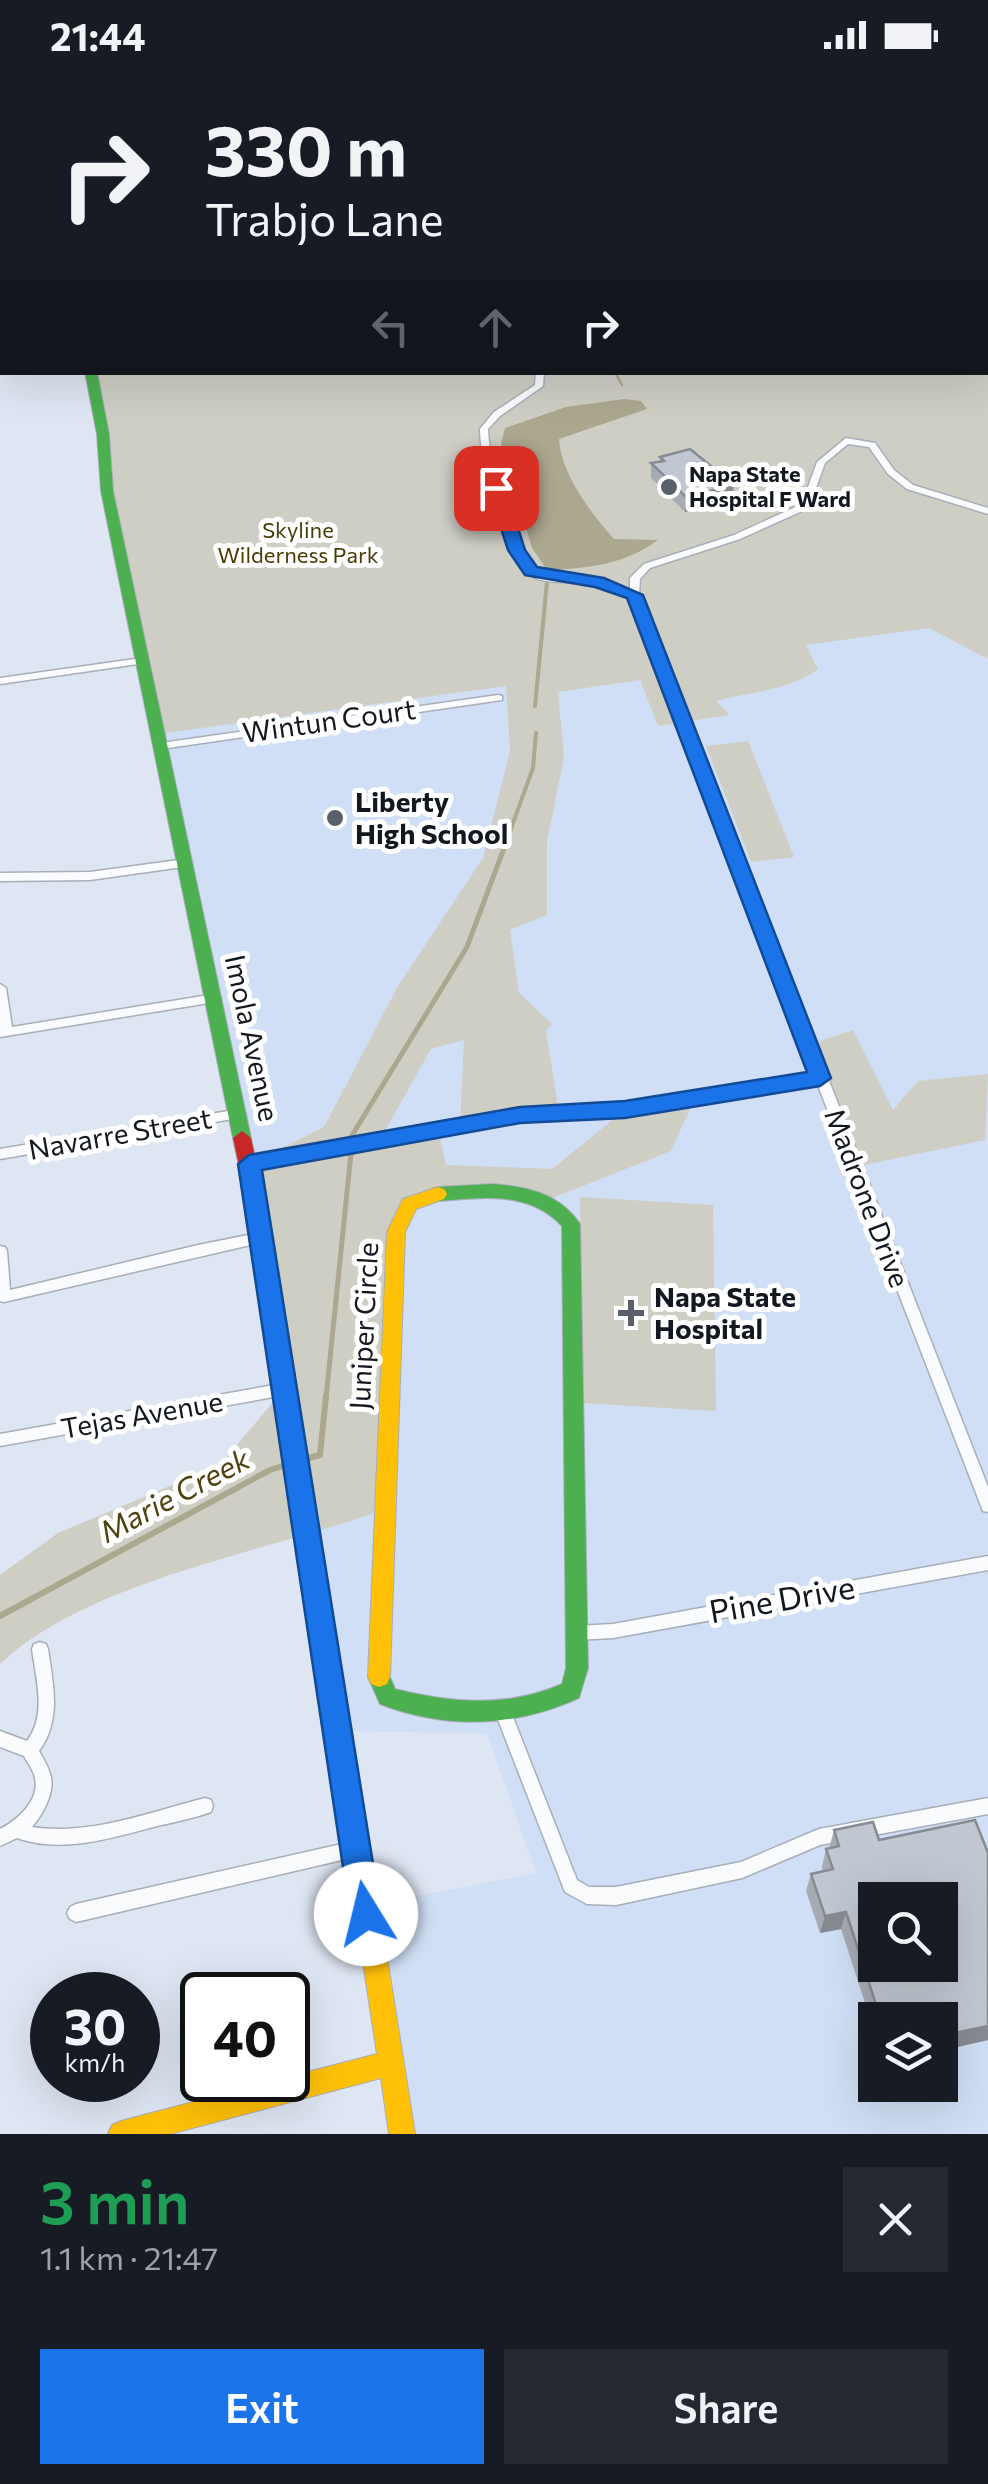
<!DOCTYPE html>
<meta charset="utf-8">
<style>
body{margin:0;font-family:Commissioner,sans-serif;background:#242831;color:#f1f3f6;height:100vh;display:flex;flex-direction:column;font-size:38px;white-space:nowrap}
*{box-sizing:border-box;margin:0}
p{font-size:32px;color:#9ea1a6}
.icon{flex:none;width:55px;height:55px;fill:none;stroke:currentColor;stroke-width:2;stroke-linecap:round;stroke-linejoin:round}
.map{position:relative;height:2064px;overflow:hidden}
.panel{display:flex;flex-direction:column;background:#171b24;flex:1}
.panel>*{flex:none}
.guide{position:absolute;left:0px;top:0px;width:990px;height:305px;box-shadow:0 10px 40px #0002;background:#171b24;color:#f1f3f6;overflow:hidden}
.buttons{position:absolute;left:858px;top:1812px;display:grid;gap:20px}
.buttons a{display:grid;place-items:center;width:100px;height:100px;border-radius:0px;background:#171b24;box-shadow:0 10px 40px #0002;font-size:50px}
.speed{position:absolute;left:30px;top:1902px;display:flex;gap:20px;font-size:50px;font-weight:700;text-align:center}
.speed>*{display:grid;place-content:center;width:130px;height:130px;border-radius:50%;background:#171b24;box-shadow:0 10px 40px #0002;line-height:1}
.speed small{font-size:25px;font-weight:400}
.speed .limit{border:5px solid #111;border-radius:15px;background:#fff;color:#111}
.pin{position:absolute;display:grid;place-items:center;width:85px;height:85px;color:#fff;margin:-42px;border-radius:20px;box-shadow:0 5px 15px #0006}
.me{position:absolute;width:110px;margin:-55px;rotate:351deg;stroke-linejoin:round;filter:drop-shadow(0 0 8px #0008)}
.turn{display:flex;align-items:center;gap:35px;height:210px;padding:0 40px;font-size:45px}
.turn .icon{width:130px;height:130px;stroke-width:2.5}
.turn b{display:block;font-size:70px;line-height:85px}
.lanes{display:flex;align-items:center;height:95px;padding:0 40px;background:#0003;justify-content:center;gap:50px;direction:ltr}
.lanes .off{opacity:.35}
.round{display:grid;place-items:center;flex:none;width:105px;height:105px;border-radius:0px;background:#242831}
.overview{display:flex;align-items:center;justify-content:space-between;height:170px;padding:0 40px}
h1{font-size:60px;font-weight:600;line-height:75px;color:#1e9e55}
.button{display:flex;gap:20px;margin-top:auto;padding:20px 40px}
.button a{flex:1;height:115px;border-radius:0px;background:#1a73e8;color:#fff;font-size:40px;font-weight:600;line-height:115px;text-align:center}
.button a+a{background:#242831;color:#f1f3f6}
.status{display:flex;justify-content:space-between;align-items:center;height:70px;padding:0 50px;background:#171b24;direction:ltr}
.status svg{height:28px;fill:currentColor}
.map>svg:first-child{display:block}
.built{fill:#d0dff5;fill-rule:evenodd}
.green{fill:#cfcec5}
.water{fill:#aca78f}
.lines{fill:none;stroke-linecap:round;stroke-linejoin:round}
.stream-far3{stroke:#aca78f;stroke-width:2.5}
.stream-far2{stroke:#aca78f;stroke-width:4}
.stream-far1{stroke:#aca78f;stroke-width:5}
.stream{stroke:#aca78f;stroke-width:6}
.street-casing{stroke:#a8aeb8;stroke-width:3}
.fast-casing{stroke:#a8aeb8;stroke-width:2}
.slow-casing{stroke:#a8aeb8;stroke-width:2}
.jam-casing{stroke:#a8aeb8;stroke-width:2}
.street{fill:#fafbfd;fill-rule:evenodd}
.fast{fill:#4caf50;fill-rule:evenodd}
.slow{fill:#ffc107;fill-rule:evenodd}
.jam{fill:#c62828;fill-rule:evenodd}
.wall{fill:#a6abb4}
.shaded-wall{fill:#878b92}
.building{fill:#c1c7d1;stroke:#878b92;stroke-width:2.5;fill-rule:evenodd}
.route{fill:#1a73e8;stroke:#114b97;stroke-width:2.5}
.poi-dot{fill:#5a606a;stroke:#fff;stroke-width:4}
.labels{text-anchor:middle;stroke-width:10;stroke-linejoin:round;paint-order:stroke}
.far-poi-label{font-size:22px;font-weight:bold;fill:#131820;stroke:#fff;text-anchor:start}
.far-park-label{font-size:22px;fill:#483c06;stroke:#fff}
.street-label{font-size:28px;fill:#131820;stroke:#fff}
.poi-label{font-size:28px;font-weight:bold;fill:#131820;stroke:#fff;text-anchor:start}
.water-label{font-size:30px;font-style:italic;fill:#4f430f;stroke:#fff}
.near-street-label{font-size:32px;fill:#131820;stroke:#fff}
</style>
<div class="status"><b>21:44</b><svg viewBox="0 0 49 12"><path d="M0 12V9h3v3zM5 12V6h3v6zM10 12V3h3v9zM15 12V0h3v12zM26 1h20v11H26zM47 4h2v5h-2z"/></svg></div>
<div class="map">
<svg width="988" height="2064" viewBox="0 0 988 2064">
<rect width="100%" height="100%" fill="#dee6f3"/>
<path class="built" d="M 974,302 L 988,319 L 988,2064 L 402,2064 L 375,1834 L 536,1803 L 487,1664 L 349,1661 L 263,1167 L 158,664 ZM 875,1830 L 940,1830 L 940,1895 L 875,1895 ZM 875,1950 L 940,1950 L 940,2015 L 875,2015 Z"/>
<path class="green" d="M 6,0 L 988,0 L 988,158 L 988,2 Z
M 988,196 L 988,589 L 929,558 L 806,575 L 818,599 C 788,621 752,621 716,631 L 730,645 L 658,656 L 640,610 L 558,622 L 564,687 L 547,772 L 547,845 L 510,860 L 519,923 L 552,954 L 546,961 L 559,1043 L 460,1055 L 464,970 L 431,979 L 381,1068 L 438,1059 L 446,1095 L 552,1099 L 625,1040 L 695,1028 L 671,1081 L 550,1129 L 438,1124 L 400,1140 L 383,1440 C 267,1482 89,1510 0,1594 L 0,1505 L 58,1463 L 220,1395 L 284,1319 L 249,1094 L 324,1057 L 398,916 L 483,788 L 510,681 L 506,616 L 158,664 L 91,303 L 988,302 Z
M 748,671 L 794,787 L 751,792 L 706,676 Z
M 853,960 L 893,1040 L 918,1011 L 988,1004 L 985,1070 L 854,1097 L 808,975 Z
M 580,1127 L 713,1135 L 716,1341 L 582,1333 Z"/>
<path class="water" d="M 624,329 L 641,331 L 647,339 L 559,369 C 561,404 591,443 614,469 L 658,470 C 623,495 590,498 547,500 L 532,478 L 501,374 L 505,358 L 566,337 Z"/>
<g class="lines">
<path class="stream-far3" d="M 615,302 L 622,315"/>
<path class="stream-far2" d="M 535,636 L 547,512
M 509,764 L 533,698 L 536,663"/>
<path class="stream-far1" d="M 351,1067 L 467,877 L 510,762
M 326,1328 L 351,1083"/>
<path class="stream" d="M 302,1390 L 320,1385 L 326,1326
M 0,1546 L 270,1400 L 292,1393"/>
<defs>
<path id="street" d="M 466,0 L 473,0 L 475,2 L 468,2 Z
M 0,180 L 2,180 L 2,184 L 0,184 Z
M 536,302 L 544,302 L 543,316 L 500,346 L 488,359 C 489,391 511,486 539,502 C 552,510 571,505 585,507 C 600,508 615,514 630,520 L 630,508 L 644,494 L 734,465 L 802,434 L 817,392 L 846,368 L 875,373 L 894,400 L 913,415 L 988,438 L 988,444 L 907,419 L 888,404 L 869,377 L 848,374 L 825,393 L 809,438 L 740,469 L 650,498 L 640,509 L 639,525 L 988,1417 L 988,1442 L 983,1441 L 981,1436 L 817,1013 L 625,1045 L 520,1050 L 249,1099 L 244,1097 L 243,1094 L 244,1091 L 249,1089 L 520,1040 L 625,1035 L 814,1005 L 630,527 C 616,521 601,514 585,512 C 569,511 553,514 538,509 C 504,497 480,392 480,359 L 494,342 L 535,315 Z
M 142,588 L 147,591 L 145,593 L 0,614 L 0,608 Z
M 498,625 L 502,626 L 502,630 L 161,679 L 156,676 L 161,673 Z
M 186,789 L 190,790 L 192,793 L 190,796 L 90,810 L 0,811 L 0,803 L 90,802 Z
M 0,914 L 6,918 L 12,957 L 215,924 L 221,928 L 215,932 L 0,967 Z
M 240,1039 L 246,1044 L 244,1047 L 0,1089 L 0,1079 Z
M 263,1162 L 268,1163 L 270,1167 L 268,1171 L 4,1232 L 0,1231 L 0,1176 L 5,1177 L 7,1181 L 10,1220 L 198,1175 Z
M 285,1313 L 290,1315 L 292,1319 L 290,1323 L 285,1325 L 0,1376 L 0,1364 Z
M 988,1486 L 988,1500 L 613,1568 L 576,1570 L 570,1568 L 568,1563 L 570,1558 L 576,1556 L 613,1554 Z
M 40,1572 L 46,1574 L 48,1579 C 53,1614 62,1650 39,1681 C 43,1688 48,1696 50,1704 C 56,1721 43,1744 32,1757 C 90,1766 150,1742 205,1728 L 211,1730 L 213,1736 L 211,1742 C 194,1748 175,1752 157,1756 C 112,1768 63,1784 17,1768 L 0,1776 L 0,1759 C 17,1750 40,1731 35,1708 C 34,1701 27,1692 24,1686 L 0,1677 L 0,1661 L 27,1671 C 47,1645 36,1609 32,1579 L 34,1574 Z
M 503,1635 L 509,1637 L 511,1642 L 577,1810 L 589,1817 L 616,1817 L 741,1792 L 819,1759 L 988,1728 L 988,1744 L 820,1775 L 742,1808 L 616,1835 L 587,1834 L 565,1822 L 495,1642 L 497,1637 Z
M 355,1771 L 361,1773 L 363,1779 L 361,1785 L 355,1787 L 76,1852 L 70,1849 L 67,1843 L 70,1837 L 76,1834 Z"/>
<path id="fast" d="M 85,302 L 97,302 L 109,364 L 113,421 L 251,1068 L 242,1075 L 233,1068 L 101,421 L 97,364 Z
M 492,1114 C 527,1116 560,1124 580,1154 L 588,1598 L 579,1628 C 515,1657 447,1660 380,1634 L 368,1607 L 371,1600 L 379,1597 L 387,1600 L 395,1619 C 451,1633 507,1638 562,1614 L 566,1598 L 562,1156 C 528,1120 483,1128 438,1131 L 432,1129 L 429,1124 L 432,1119 L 438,1117 Z"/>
<path id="slow" d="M 438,1117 L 444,1119 L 447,1124 L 444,1129 L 416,1139 L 405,1162 L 390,1607 L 387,1614 L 379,1617 L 371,1614 L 368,1607 L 387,1162 L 403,1129 Z
M 313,1481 L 321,1483 L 324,1490 L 415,2064 L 389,2064 L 381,2008 L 170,2064 L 108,2064 L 112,2055 L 121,2051 L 277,2010 L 288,2010 L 288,2007 L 377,1984 L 302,1490 L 305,1483 Z"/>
<path id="jam" d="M 242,1061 L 251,1068 L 272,1167 L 324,1490 L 321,1497 L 313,1499 L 305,1497 L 302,1490 L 254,1167 L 233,1068 Z"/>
</defs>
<use href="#street" class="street-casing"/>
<use href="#fast" class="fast-casing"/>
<use href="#slow" class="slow-casing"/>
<use href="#jam" class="jam-casing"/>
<use href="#street" class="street"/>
<use href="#fast" class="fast"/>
<use href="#slow" class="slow"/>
<use href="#jam" class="jam"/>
</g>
<path class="wall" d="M 660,387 L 734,415 L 732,430 L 685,442 L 651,408 L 651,393 L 660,392 Z
M 834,1760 L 879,1770 L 988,1783 L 988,1970 L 940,1981 L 940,1950 L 875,1950 L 875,1964 L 841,1859 L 820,1863 L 806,1821 L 811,1804 L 823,1801 L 822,1797 L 826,1779 L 829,1779 Z"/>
<path class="shaded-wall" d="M 734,415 L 732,430 L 685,442 L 686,427 Z
M 846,1842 L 841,1859 L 820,1863 L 825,1846 Z
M 988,1956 L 988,1970 L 940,1981 L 940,1966 Z"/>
<path class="building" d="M 690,379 L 734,415 L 686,427 L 651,393 L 664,391 L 660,387 Z
M 975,1750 L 988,1783 L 988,1956 L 940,1966 L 940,1950 L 881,1950 L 846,1842 L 825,1846 L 811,1804 L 833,1799 L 826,1779 L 839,1776 L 834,1760 L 873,1752 L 879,1770 ZM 875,1830 L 940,1830 L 940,1895 L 875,1895 Z"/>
<path class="route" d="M 496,413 L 505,418 L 525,480 L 537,497 L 604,508 L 643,525 L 831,1008 L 820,1016 L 625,1048 L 520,1053 L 262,1100 L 381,1844 L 377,1855 L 366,1859 L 354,1855 L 350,1844 L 238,1094 L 249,1085 L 520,1037 L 625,1031 L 807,1002 L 627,528 L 595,517 L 525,505 L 508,480 L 488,418 Z"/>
<g class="poi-dot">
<circle cx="669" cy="417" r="10"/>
<circle cx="335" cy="748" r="10"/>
<path d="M626 1228h10v10h10v10h-10v10h-10v-10h-10v-10h10z"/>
</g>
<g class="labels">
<g class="far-poi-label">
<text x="689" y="412">Napa State<tspan x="689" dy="25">Hospital F Ward</tspan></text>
</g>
<g class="far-park-label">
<text x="298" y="468">Skyline<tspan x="298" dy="25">Wilderness Park</tspan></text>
</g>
<g class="street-label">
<text transform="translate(329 651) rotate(-8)" y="10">Wintun Court</text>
<text transform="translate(252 968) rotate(78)" y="10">Imola Avenue</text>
<text transform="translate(120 1064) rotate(-10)" y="10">Navarre Street</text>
<text transform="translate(867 1128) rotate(69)" y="10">Madrone Drive</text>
<text transform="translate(364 1256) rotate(-87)" y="10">Juniper Circle</text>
<text transform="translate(142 1345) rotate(-10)" y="10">Tejas Avenue</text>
</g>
<g class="poi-label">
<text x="355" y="742">Liberty<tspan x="355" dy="32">High School</tspan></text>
<text x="654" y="1237">Napa State<tspan x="654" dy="32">Hospital</tspan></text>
</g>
<g class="water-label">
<text transform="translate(175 1426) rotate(-28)" y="10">Marie Creek</text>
</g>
<g class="near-street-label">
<text transform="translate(782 1530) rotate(-10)" y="11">Pine Drive</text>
</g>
</g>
</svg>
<div class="buttons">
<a><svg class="icon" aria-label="search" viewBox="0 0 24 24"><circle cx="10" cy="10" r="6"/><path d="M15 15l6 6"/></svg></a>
<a><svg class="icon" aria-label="layers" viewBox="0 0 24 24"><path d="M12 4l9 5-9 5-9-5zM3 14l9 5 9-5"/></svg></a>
</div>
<div class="speed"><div>30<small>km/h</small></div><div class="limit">40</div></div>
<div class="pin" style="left:496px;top:418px;background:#d93025"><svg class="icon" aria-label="arrive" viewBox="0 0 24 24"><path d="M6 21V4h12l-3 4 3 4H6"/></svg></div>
<svg class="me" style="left:366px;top:1844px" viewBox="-20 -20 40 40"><circle r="19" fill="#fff"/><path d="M0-13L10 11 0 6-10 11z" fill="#1a73e8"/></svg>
<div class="guide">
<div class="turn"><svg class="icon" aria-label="right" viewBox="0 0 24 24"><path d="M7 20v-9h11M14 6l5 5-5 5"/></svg><div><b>330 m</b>Trabjo Lane</div></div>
<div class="lanes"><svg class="icon off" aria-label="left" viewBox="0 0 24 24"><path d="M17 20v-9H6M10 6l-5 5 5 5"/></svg><svg class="icon off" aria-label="ahead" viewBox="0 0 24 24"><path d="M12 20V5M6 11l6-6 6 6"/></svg><svg class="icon" aria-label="right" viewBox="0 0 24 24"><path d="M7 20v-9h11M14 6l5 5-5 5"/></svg></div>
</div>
</div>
<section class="panel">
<div class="overview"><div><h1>3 min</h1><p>1.1 km · 21:47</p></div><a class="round"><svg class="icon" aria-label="close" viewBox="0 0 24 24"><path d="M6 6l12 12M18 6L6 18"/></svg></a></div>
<div class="button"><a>Exit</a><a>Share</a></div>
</section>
